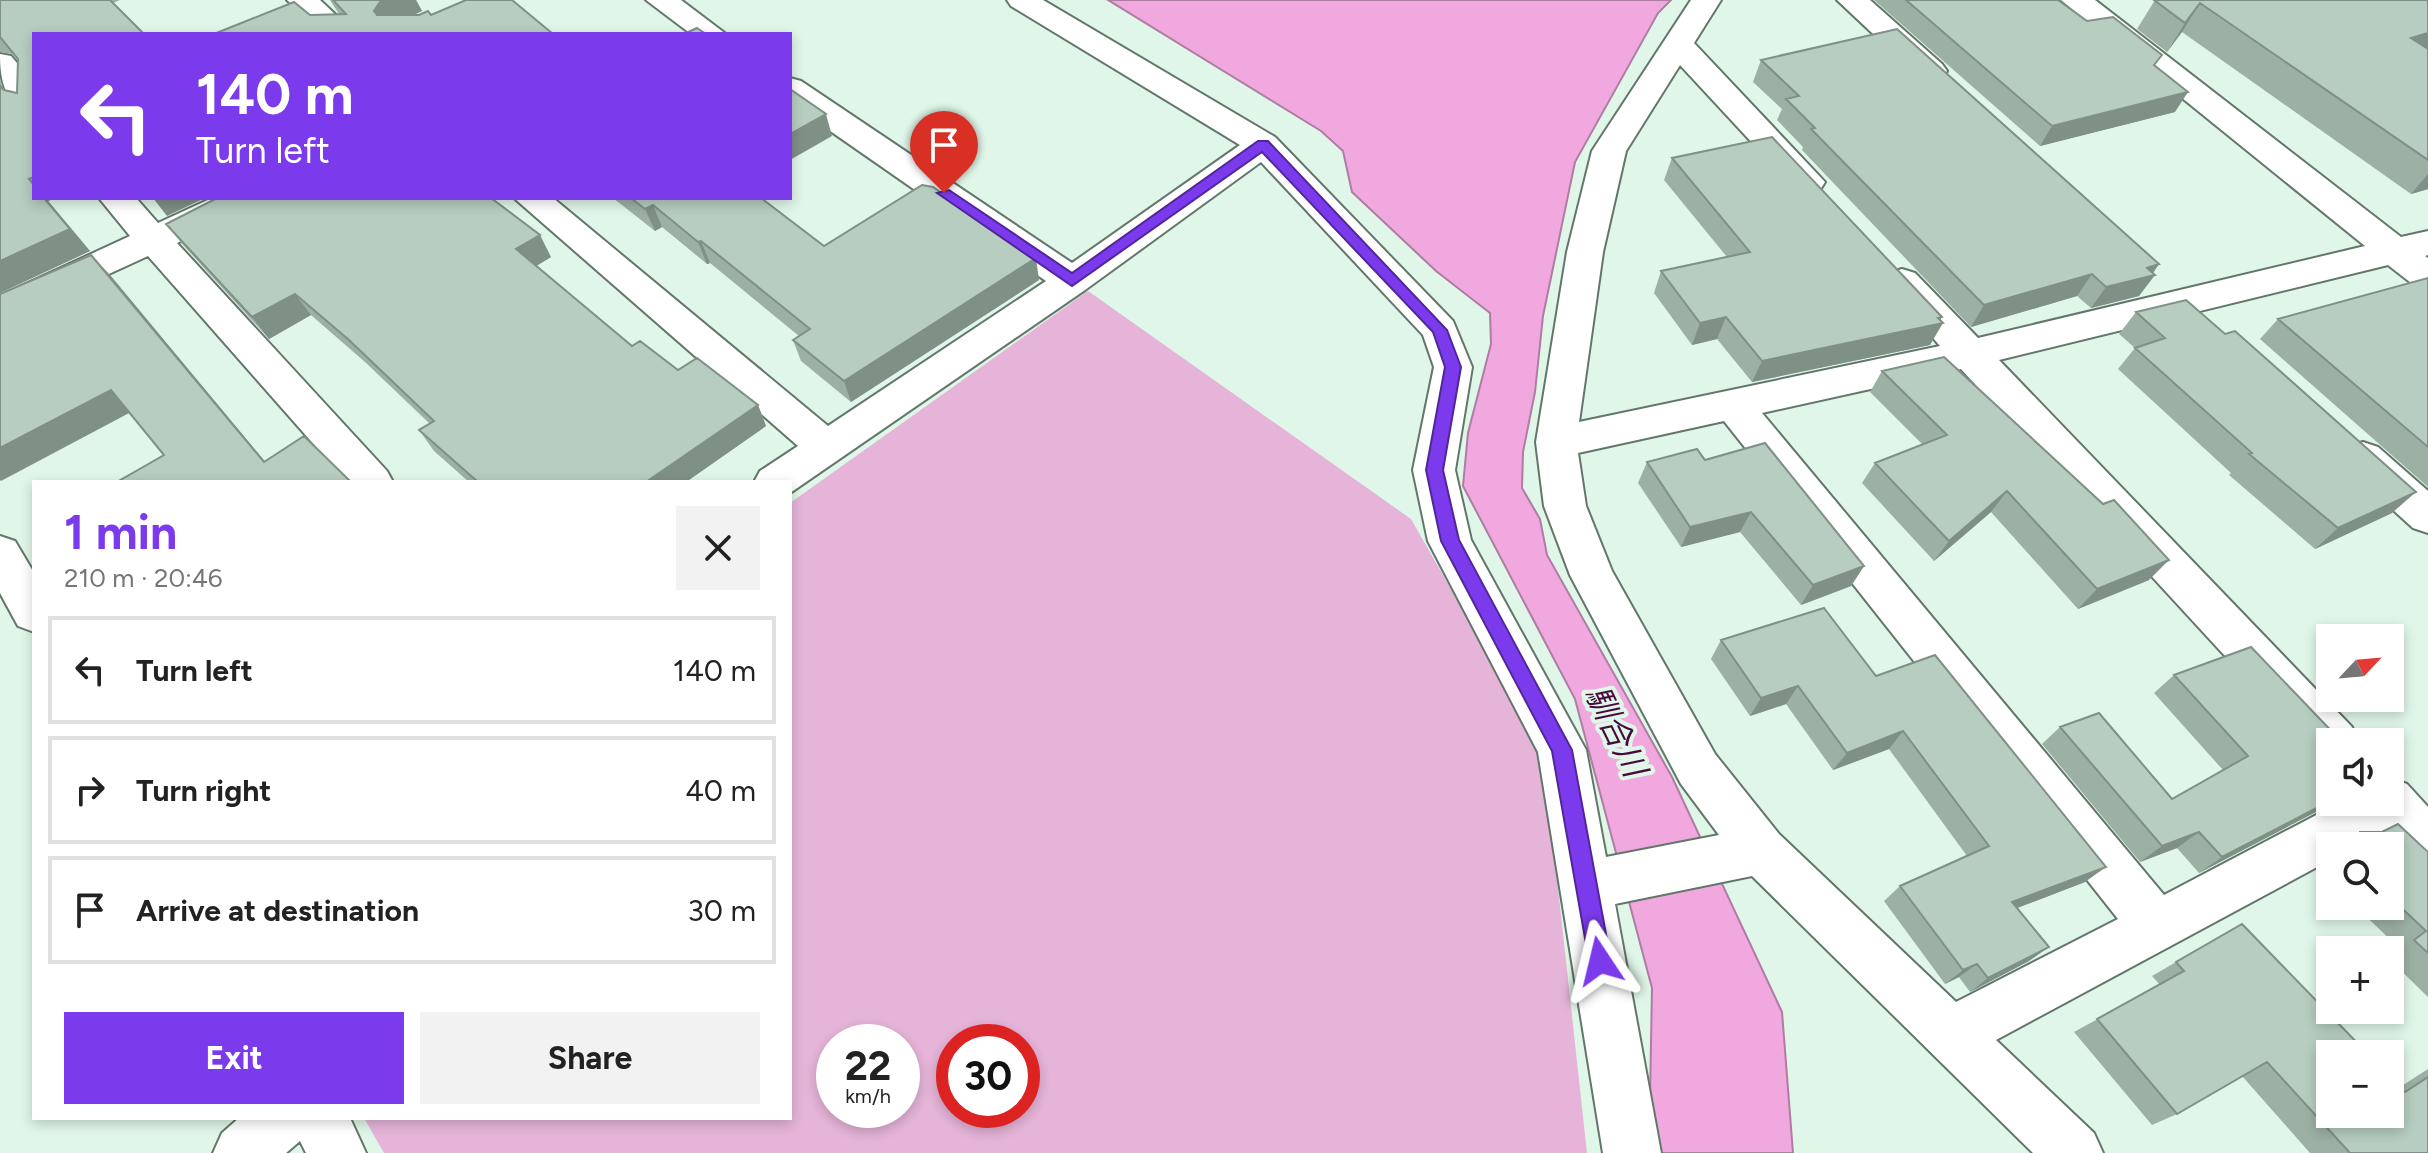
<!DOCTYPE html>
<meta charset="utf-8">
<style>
body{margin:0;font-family:Figtree,"Noto Sans JP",sans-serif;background:#f2f2f2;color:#222;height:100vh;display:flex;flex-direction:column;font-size:30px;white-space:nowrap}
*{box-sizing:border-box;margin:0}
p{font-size:26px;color:#767676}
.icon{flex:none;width:44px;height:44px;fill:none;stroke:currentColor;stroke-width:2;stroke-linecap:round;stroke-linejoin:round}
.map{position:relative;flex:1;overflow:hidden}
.details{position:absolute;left:32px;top:480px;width:760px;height:640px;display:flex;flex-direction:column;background:#fff;border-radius:0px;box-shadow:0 4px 12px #0003}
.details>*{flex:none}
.banner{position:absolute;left:32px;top:32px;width:760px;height:168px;border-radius:0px;box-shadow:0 4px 12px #0003;background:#7c3aed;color:#fff;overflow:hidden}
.needle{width:52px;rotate:64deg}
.buttons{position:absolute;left:2316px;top:624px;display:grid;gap:16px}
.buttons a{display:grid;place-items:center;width:88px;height:88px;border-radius:0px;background:#fff;box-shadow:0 4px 12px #0003;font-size:40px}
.speed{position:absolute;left:816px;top:1024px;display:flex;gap:16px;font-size:40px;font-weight:700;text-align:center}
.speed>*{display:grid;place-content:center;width:104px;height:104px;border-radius:50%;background:#fff;box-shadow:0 4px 12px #0003;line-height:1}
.speed small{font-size:20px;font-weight:400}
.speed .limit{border:12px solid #d22;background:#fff;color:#111}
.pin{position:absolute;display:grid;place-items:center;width:68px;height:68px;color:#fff;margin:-82px -34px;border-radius:50% 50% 50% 0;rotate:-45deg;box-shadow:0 0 8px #0007}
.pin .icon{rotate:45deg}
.me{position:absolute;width:88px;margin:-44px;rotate:350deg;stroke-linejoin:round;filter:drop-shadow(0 0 6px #0008)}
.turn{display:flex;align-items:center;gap:28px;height:168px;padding:0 32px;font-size:36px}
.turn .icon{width:104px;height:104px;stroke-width:2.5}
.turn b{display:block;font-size:56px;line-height:68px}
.round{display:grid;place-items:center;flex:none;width:84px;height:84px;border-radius:0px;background:#f2f2f2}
.summary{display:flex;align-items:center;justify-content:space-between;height:136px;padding:0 32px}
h1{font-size:48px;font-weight:700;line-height:60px;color:#7c3aed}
.button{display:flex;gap:16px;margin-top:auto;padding:16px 32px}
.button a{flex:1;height:92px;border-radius:0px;background:#7c3aed;color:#fff;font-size:32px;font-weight:700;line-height:92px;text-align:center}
.button a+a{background:#f2f2f2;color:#222}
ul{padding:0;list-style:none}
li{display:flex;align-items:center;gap:24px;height:108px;margin:0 16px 12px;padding:0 16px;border:4px solid #e0e0e0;border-radius:0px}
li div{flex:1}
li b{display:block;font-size:30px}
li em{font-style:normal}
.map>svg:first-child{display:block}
.green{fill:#e5b4d8;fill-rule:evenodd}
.water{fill:#f0a8de;stroke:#ad7da2;stroke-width:2}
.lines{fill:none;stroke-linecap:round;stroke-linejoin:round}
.street-casing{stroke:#62776a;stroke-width:4}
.street{fill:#fff;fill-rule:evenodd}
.wall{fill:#9db0a4}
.shaded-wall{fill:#7f9086}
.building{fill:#b6cdbf;stroke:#7f9086;stroke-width:2}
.route{fill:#7c3aed;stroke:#51269a;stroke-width:2}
.labels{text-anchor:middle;stroke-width:8;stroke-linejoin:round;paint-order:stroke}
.water-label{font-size:32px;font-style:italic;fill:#48093d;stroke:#dff6e8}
</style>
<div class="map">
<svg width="2428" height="1153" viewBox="0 0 2428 1153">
<rect width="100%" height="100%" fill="#dff6e8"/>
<path class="green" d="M 1088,291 L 1411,519 L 1543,751 L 1587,1153 L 384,1153 L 364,1118 L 790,1118 L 790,503 ZM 834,1042 L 902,1042 L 902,1110 L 834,1110 ZM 954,1042 L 1022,1042 L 1022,1110 L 954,1110 Z"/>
<path class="water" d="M 1108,0 L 1671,0 L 1658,13 L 1575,162 L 1543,316 L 1535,392 L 1523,452 L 1522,488 L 1540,519 L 1547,555 L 1672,777 L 1782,1012 L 1793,1153 L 1649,1153 L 1652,988 L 1575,699 L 1463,486 L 1468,433 L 1491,344 L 1490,313 L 1436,271 L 1352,192 L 1343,151 L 1321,131 Z"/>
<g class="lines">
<defs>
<path id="street" d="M 287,0 L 320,0 L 356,34 L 323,34 Z
M 646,0 L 681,0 L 726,34 L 691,34 Z
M 1007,0 L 1043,0 L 1275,137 L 1453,321 L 1472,367 L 1455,470 L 1471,540 L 1586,750 L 1606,857 L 1719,835 L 1681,784 L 1570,575 L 1544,506 L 1536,442 L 1567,252 L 1592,151 L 1691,0 L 1721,0 L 1694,43 L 1825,182 L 1820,190 L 1808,193 L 1796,190 L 1680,65 L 1626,151 L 1603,252 L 1579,422 L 1940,346 L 1884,282 L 1889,273 L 1902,269 L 1915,273 L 1978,338 L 2365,246 L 2061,0 L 2095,0 L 2401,237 L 2428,231 L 2428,255 L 2425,256 L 2428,258 L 2428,289 L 2415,286 L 2388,265 L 1999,360 L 2352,727 L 2359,742 L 2330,742 L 2330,761 L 2318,757 L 1961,369 L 1762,413 L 2164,895 L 2341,802 L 2390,802 L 2390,778 L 2407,784 L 2428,807 L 2428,866 L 2410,860 L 2384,830 L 2355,846 L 2330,846 L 2330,860 L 1996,1040 L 2094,1133 L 2103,1153 L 2033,1153 L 1752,876 L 1615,904 L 1661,1153 L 1603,1153 L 1538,752 L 1428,541 L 1413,470 L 1434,367 L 1423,335 L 1261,162 L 1085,290 L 790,493 L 790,482 L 754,482 L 760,471 L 798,446 L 514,198 L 553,198 L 828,426 L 1046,281 L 790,103 L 790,78 L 801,81 L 1072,263 L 1240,145 L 1011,6 ZM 1724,421 L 2118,919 L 1956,1002 L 1779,834 L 1715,754 L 1612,571 L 1586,506 L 1578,453 Z
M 1837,0 L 1870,0 L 1942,64 L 1947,71 L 1942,78 L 1920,78 Z
M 0,54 L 11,56 L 34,83 L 34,113 C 4,105 0,80 0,54 Z
M 99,198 L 136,198 L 158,223 L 212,198 L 259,198 L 254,206 L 177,243 L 387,471 L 393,482 L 347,482 L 148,256 L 0,324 L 0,296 L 130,236 Z
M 2363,442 L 2378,447 L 2428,491 L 2428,533 L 2413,528 L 2348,469 L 2342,458 L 2348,447 Z
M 0,536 L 15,541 L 34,573 L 34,632 L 18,626 L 0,593 Z
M 239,1118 L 350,1118 L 366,1153 L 306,1153 L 300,1141 L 286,1153 L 213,1153 L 222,1133 Z"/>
</defs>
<use href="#street" class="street-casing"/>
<use href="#street" class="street"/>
</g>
<path class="wall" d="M 0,0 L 120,0 L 113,3 L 34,198 L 56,198 L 48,201 L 90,251 L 0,293 L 0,79 L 4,90 L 17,93 L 18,60 L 13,54 L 0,52 Z
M 330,0 L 416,0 L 422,11 L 414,15 L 431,15 L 553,34 L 310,15 L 339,14 Z
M 1874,0 L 2058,0 L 2087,21 L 2155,66 L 2175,112 L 2040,146 Z
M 2155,0 L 2428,0 L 2428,189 L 2411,194 L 2182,32 L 2167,52 L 2137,29 Z
M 1761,60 L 2153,273 L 2139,296 L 2091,308 L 2077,296 L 1971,327 L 1802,150 L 1803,147 L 1777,120 L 1782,109 L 1753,82 Z
M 1672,158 L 1940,320 L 1930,345 L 1752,382 L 1717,339 L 1692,345 L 1654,293 L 1661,271 L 1727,257 L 1664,180 Z
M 613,198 L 761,198 L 824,246 L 1039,280 L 851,402 L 801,361 L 793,340 L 799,336 L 710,263 L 707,264 L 662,227 L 655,231 Z
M 166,224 L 551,257 L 536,266 L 632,346 L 678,370 L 758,405 L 766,426 L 686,482 L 469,482 L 434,451 L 419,430 L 430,424 L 365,362 L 311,315 L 269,339 L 184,246 Z
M 2428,278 L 2428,487 L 2260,339 L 2278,319 Z
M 2136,312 L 2392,513 L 2315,549 L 2229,475 L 2231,473 L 2118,369 L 2135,348 L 2119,334 Z
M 1882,371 L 2149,580 L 2078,609 L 1991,512 L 1934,561 L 1862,483 L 1875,463 L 1922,444 L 1870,392 Z
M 1705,460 L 1864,566 L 1851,586 L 1801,605 L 1740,532 L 1681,547 L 1638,483 L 1647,462 Z
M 1721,640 L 1876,676 L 2085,882 L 2017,908 L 2029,961 L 1970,992 L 1959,977 L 1945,984 L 1884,901 L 1900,886 L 1967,856 L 1889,749 L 1833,770 L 1786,704 L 1750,716 L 1711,659 Z
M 2174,675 L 2330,802 L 2335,802 L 2199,873 L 2177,848 L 2140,862 L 2042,744 L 2060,727 L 2172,799 L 2223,770 L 2154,693 Z
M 2360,832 L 2428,852 L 2428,997 L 2390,960 L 2390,951 L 2397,946 L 2355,906 L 2390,906 L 2390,846 L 2338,846 Z
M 2330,863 L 2330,882 L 2317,870 Z
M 2176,962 L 2400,1087 L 2428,1069 L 2428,1153 L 2310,1153 L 2242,1076 L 2177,1114 L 2152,1125 L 2074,1032 L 2160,985 L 2152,976 Z"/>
<path class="shaded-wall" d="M 386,0 L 416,0 L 422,11 L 392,24 L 386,33 L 374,11 L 380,2 Z
M 2200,3 L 2182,32 L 2167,52 L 2185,23 Z
M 2428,33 L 2428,56 L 2411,38 Z
M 2188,92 L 2175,112 L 2040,146 L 2052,126 Z
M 826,114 L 832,136 L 790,160 L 790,134 Z
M 2428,174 L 2428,189 L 2411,194 Z
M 44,198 L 56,198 L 48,201 L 90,251 L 0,293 L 0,261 Z
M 153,198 L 205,198 L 167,216 Z
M 653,205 L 662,227 L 655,231 L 645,209 Z
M 540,235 L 551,257 L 528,271 L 516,249 Z
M 701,241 L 710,263 L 707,264 L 698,242 Z
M 91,255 L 111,276 L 282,482 L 264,462 Z
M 1036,258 L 1039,280 L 851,402 L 844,381 Z
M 2159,264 L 2151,276 L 2155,275 L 2139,296 L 2091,308 L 2106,287 L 2147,268 Z
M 2092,274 L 2077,296 L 1971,327 L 1984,305 Z
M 295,294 L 311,315 L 269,339 L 252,317 Z
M 1726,317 L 1717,339 L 1692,345 L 1700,323 Z
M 1942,317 L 1938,324 L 1943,323 L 1930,345 L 1752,382 L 1762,361 Z
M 111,390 L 131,412 L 1,481 L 0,480 L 0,448 Z
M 758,405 L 766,426 L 686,482 L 646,482 Z
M 2007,491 L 1991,512 L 1934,561 L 1949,541 Z
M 2416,492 L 2392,513 L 2315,549 L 2338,528 Z
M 1751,512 L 1740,532 L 1681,547 L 1690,527 Z
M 2169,560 L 2149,580 L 2078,609 L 2097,589 Z
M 1864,566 L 1851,586 L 1801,605 L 1813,585 Z
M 1798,686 L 1786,704 L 1750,716 L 1761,698 Z
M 1903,731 L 1889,749 L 1833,770 L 1847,753 Z
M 2330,801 L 2330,802 L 2335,802 L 2199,873 L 2222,857 Z
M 2199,832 L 2177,848 L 2140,862 L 2162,846 Z
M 2106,867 L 2085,882 L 1994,917 L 2012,902 Z
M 2049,947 L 2029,961 L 1970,992 L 1988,978 Z
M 1977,964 L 1959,977 L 1945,984 L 1963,970 Z"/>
<path class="building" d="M 0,0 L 110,0 L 144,34 L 34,34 L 34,177 L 29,179 L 34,185 L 34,198 L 44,198 L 70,229 L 0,261 L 0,86 L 4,90 L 17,93 L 18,59 L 0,37 Z
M 333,0 L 386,0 L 380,2 L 374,11 L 377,15 L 419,15 L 428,11 L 431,15 L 466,0 L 512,0 L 553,34 L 214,34 L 294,2 L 310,15 L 346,14 Z
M 1906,0 L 2058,0 L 2087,21 L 2113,17 L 2162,55 L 2154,65 L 2188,92 L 2052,126 Z
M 2154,0 L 2428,0 L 2428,33 L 2411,38 L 2428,49 L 2428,160 L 2200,3 L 2185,23 Z
M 697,28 L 706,34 L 684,34 Z
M 1897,29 L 2159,264 L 2147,268 L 2155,275 L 2106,287 L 2092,274 L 1984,305 L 1811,129 L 1815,128 L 1786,99 L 1799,96 L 1761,60 Z
M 790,89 L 826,114 L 790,134 Z
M 1772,137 L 1942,317 L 1938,318 L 1943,323 L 1762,361 L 1726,317 L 1700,323 L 1661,271 L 1750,252 L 1672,158 Z
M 922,185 L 933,187 L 1036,258 L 844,381 L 793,340 L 810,329 L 701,241 L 698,242 L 653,205 L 645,209 L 631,198 L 761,198 L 824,246 Z
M 217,198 L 491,198 L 540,235 L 516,249 L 632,346 L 640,341 L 678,370 L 697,358 L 758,405 L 646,482 L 478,482 L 419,430 L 434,421 L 349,340 L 295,294 L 252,317 L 166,224 Z
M 91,255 L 264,462 L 304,436 L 351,482 L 117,482 L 164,455 L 111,390 L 0,448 L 0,294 Z
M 2428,278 L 2428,447 L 2278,319 Z
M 2186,300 L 2225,334 L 2235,331 L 2416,492 L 2338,528 L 2249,454 L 2252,453 L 2135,348 L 2165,338 L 2136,312 Z
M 1944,357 L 2103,504 L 2114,500 L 2169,560 L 2097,589 L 2007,491 L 1949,541 L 1875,463 L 1947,435 L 1882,371 Z
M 1765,443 L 1864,566 L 1813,585 L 1751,512 L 1690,527 L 1647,462 L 1697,449 L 1705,460 Z
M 1824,608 L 1876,676 L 1935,655 L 2106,867 L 2012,902 L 2049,947 L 1988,978 L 1977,964 L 1963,970 L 1900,886 L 1989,846 L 1903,731 L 1847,753 L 1798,686 L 1761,698 L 1721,640 Z
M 2251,647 L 2342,742 L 2330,742 L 2330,801 L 2222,857 L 2199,832 L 2162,846 L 2060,727 L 2099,713 L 2172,799 L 2248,756 L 2174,675 Z
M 2398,824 L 2428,852 L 2428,953 L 2414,940 L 2426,931 L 2390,897 L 2390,846 L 2358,846 L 2360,832 L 2382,832 Z
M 2242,924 L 2368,1054 L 2330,1054 L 2330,1114 L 2390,1114 L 2390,1077 L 2405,1092 L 2428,1077 L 2428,1153 L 2350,1153 L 2267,1062 L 2177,1114 L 2097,1019 L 2184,971 L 2176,962 Z"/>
<path class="route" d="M 1258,141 L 1268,141 L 1447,330 L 1461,367 L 1443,470 L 1459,540 L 1572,750 L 1611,961 L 1607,969 L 1600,972 L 1592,969 L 1589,961 L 1552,751 L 1441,541 L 1426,470 L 1445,367 L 1433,332 L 1262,152 L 1072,286 L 937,193 L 949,190 L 1072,273 Z"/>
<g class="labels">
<g class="water-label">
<text transform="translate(1616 731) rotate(64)" y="11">馴合川</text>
</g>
</g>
</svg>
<div class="buttons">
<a><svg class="needle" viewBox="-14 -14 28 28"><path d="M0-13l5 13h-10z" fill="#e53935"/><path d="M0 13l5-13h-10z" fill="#767676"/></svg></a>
<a><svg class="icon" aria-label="sound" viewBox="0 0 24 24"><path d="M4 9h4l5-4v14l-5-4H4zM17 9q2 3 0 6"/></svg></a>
<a><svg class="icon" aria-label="search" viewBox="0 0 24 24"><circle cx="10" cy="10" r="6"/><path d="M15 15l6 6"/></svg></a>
<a>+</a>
<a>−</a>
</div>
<div class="speed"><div>22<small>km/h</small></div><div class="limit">30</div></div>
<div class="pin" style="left:944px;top:193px;background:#d93025"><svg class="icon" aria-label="arrive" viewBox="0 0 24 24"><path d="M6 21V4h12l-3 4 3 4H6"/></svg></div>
<svg class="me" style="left:1600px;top:961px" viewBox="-20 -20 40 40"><path d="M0-17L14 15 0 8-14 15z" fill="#7c3aed" stroke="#fff" stroke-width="4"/></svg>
<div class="banner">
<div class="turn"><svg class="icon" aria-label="left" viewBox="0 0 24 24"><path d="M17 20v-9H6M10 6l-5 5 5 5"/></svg><div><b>140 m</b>Turn left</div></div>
</div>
<section class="details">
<div class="summary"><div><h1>1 min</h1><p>210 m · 20:46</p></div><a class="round"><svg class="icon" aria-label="close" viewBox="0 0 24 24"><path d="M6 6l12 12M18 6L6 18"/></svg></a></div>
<ul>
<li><svg class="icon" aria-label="left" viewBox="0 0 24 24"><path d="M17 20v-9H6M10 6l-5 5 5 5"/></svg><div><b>Turn left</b></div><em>140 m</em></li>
<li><svg class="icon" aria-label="right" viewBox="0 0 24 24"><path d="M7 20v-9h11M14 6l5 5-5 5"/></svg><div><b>Turn right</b></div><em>40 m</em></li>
<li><svg class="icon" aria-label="arrive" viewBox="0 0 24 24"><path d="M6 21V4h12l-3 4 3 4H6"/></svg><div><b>Arrive at destination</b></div><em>30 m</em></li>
</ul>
<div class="button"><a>Exit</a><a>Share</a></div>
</section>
</div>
